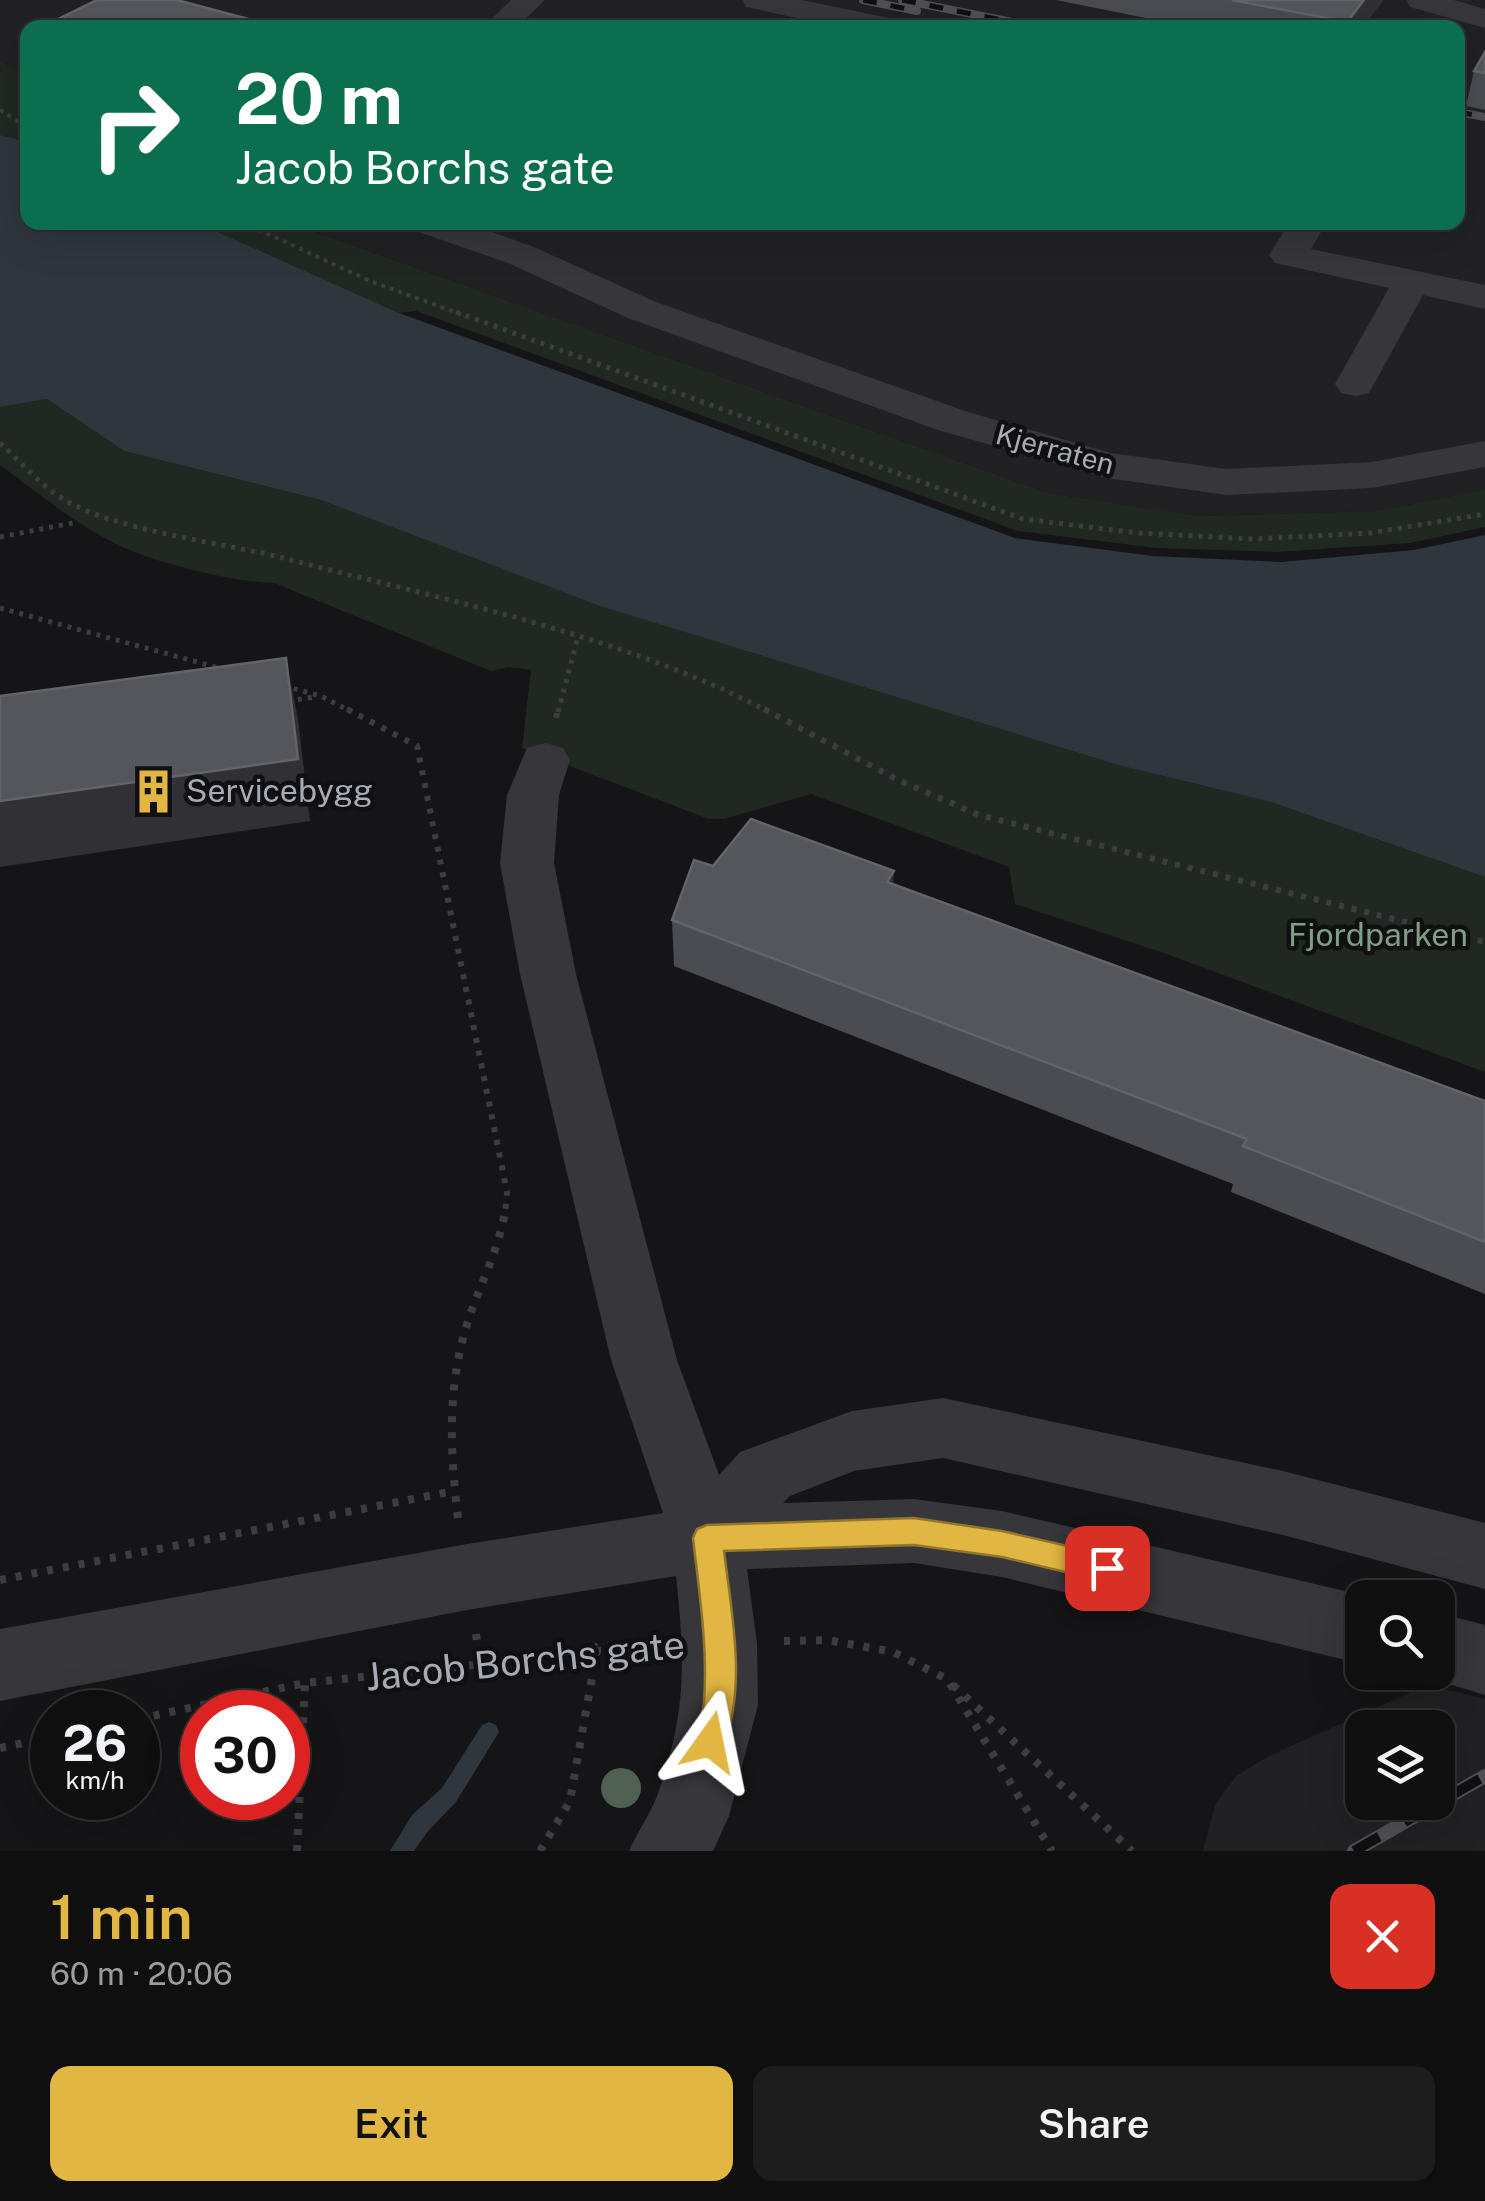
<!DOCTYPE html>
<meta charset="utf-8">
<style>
body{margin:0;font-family:"Public Sans",sans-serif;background:#1e1d1e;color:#f1f3f6;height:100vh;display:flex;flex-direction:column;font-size:38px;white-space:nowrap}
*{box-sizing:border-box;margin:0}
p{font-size:32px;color:#9c9c9f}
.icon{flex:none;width:55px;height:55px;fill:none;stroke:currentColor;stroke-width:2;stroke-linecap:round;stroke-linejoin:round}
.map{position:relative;height:1851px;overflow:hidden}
.side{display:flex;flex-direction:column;background:#100f10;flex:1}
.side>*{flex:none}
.guide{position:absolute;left:20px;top:20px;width:1445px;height:210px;border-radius:20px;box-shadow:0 10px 40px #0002,0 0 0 2px #302f30;background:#0b6e4f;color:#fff;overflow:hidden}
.tools{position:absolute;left:1345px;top:1580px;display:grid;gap:20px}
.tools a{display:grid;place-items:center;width:110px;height:110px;border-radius:20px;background:#100f10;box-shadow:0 10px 40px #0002,0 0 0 2px #302f30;font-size:50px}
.speed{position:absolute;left:30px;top:1690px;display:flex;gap:20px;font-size:50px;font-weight:700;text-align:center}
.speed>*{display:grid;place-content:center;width:130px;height:130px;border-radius:50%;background:#100f10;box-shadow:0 10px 40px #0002,0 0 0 2px #302f30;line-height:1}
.speed small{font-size:25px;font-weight:400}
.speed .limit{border:15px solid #d22;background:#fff;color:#111}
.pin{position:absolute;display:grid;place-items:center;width:85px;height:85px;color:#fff;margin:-42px;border-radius:20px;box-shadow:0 5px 15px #0006}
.me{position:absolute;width:110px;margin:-55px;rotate:12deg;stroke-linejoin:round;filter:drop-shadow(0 0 8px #0008)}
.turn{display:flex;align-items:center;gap:35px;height:210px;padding:0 50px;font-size:45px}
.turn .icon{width:130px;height:130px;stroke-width:2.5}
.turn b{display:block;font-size:70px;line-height:85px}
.round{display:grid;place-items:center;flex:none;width:105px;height:105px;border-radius:20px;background:#1e1d1e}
.overview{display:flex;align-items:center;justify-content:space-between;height:170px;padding:0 50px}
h1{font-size:60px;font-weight:600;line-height:75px;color:#e1b642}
.button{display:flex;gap:20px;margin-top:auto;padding:20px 50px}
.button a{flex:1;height:115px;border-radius:20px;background:#e1b642;color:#111;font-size:40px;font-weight:600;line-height:115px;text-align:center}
.button a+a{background:#1e1d1e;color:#f1f3f6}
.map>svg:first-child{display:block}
.built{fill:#212123;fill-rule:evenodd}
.green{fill:#212822}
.water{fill:#2f363e}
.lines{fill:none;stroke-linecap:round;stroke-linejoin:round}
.stream{fill:#2f363e;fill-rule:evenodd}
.path-far3{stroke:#3c3d42;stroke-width:4;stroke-dasharray:4 5;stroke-linecap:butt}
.path-far2{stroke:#3c3d42;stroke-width:5;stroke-dasharray:4 6;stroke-linecap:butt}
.path-far1{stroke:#3c3d42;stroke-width:6;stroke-dasharray:5 8;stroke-linecap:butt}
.path{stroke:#3c3d42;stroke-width:8;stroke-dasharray:6 10;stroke-linecap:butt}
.minor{fill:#36363b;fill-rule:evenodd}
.rail-far1-casing{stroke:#4f5055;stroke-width:8}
.rail-casing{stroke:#4f5055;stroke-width:14}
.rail-far1{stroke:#100f11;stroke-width:5;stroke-dasharray:14;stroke-linecap:butt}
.rail{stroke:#100f11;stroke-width:10;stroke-dasharray:29;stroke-linecap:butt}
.tree{fill:#506052}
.wall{fill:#4b4c51}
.shaded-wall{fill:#313135}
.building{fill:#55565b;stroke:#626469;stroke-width:2.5}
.route{fill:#e1b642;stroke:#92762b;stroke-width:2.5}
.labels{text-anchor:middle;stroke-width:9;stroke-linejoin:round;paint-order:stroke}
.far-street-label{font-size:28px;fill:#a7abb5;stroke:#100f11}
.poi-label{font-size:32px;fill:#a7abb5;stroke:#100f11;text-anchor:start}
.park-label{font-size:32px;fill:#809e84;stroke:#100f11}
.near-street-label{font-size:38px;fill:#a7abb5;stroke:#100f11}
</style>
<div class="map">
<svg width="1485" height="1851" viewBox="0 0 1485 1851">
<rect width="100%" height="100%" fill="#151416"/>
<path class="built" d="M 0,0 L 1485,0 L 1485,489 L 1380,511 L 1200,516 L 1048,493 L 290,223 L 1458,222 L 1458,28 L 28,28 L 27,76 L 0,61 Z
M 1427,1685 L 1485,1699 L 1485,1851 L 1203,1851 L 1215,1805 L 1236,1776 L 1269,1756 ZM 1362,1728 L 1438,1728 L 1438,1802 L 1362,1802 Z"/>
<path class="green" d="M 0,61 L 27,76 L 27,147 L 19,140 L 0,135 Z
M 198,223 L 290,223 L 1048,493 L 1200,516 L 1380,511 L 1485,489 L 1485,527 L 1410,543 L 1276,552 L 1157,548 L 1018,531 L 416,311 L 399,313 Z
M 47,399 L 124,451 L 321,500 L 601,606 L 1118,765 L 1271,802 L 1485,877 L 1485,1072 L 1164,953 L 1015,904 L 1009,867 L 811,794 L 724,819 L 709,819 L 522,748 L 531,670 L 509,667 L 491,671 L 274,583 C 232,582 155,563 116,544 C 74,523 38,493 0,465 L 0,407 Z"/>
<path class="water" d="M 0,135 L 19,140 L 27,147 L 28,222 L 198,223 L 399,313 L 1015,538 L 1153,556 L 1281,562 L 1414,550 L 1485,535 L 1485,877 L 1271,802 L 1118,765 L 600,606 L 321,500 L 124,451 L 47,399 L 0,407 Z"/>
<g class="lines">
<path class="stream" d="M 489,1722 L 496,1725 L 499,1732 L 456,1802 L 428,1831 L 414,1851 L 390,1851 L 412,1815 L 442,1788 L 482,1725 Z"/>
<path class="path-far3" d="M 0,110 L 28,128
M 242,222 L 370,281 L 463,315"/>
<path class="path-far2" d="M 456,312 L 1023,519 L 1138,533 L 1254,539 L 1370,533 L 1485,514
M 0,443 C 20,461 40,485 63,499 C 115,531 220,542 283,558 C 441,599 625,636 769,712
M 0,537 L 78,522
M 0,608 L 219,668
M 284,686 L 321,696 L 352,712
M 288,701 L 315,697
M 558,712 L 578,637"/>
<path class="path-far1" d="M 347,709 L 417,746 L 507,1192 L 505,1215
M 764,709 L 898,780 L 979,815 L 1485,942
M 556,718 L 558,709"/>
<path class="path" d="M 458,1518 C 450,1452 447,1388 467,1324 C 479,1286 498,1252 505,1212
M 0,1580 L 454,1491
M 476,1634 L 480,1662
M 784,1641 L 828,1640 L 893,1652 L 947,1679 L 1052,1851
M 953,1685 L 1132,1851
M 138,1719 L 305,1683 L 597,1652 L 597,1647 L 656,1645
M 0,1748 L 52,1737
M 297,1851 L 305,1683
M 540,1851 L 570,1801 L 597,1649"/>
<path class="minor" d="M 511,0 L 545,0 L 516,28 L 482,28 Z
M 742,0 L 802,0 L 903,21 L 907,28 L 844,28 L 746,7 Z
M 1406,0 L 1454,0 L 1485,9 L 1485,28 L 1410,7 Z
M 408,222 L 463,222 L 534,247 L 656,302 L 968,412 L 1111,453 L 1226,469 L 1372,462 L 1485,441 L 1485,467 L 1372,488 L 1226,495 L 1107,478 L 938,430 L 628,318 L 508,263 L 413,230 Z
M 1290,222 L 1327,222 L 1311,249 L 1485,285 L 1485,309 L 1423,295 L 1369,393 L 1355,396 L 1341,393 L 1335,384 L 1389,288 L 1275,263 L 1269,255 Z
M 545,743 L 563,748 L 570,760 L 559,795 L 554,863 L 576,974 L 677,1360 L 719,1475 L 740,1452 L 852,1411 L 943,1398 L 1283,1471 L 1485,1523 L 1485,1589 L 1283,1535 L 943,1458 L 854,1471 L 790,1496 L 783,1503 L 914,1499 L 1002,1511 L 1362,1595 L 1368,1598 L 1362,1598 L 1362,1664 L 1002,1577 L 914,1563 L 747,1569 L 757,1643 L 758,1705 L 729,1816 L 713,1851 L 629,1851 C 637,1832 650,1815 657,1796 C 687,1713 685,1661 676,1576 L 467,1610 L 0,1701 L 0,1629 L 467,1544 L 663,1513 L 611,1360 L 520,974 L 500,863 L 507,795 L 527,748 Z
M 1438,1613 L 1485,1625 L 1485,1695 L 1412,1673 L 1438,1672 Z"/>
<defs>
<path id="rail-far1" d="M 863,0 L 917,11
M 902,0 L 1042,28
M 1458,112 L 1485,117"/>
<path id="rail" d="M 1354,1851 L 1485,1776"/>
</defs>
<use href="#rail-far1" class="rail-far1-casing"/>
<use href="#rail" class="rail-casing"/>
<use href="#rail-far1" class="rail-far1"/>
<use href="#rail" class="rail"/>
</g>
<circle class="tree" cx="621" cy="1788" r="20"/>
<path class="wall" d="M 1056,0 L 1383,0 L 1362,28 L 1196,28 Z
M 1485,52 L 1485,110 L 1466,106 L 1474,71 Z
M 893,884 L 1485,1101 L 1485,1294 L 1231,1192 L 1233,1184 L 674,966 L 672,920 Z"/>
<path class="shaded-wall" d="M 1364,0 L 1383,0 L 1362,28 L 1346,28 L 1347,22 Z
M 286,658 L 298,719 L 310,821 L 0,867 L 0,801 Z
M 894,871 L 891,917 L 887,882 Z"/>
<path class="building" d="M 97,0 L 177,0 L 282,28 L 49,28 L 44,26 Z
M 1232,0 L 1364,0 L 1347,22 Z
M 1485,52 L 1485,73 L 1474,71 Z
M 286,658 L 298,759 L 0,801 L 0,696 Z
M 751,819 L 894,871 L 887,882 L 1485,1101 L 1485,1242 L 1243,1146 L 1247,1139 L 672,920 L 694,860 L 713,866 Z"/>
<path class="route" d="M 914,1518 L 1002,1531 L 1107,1555 L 1118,1559 L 1122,1568 L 1118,1578 L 1107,1582 L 1002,1557 L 914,1545 L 724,1551 C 732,1617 748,1689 721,1753 L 710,1757 L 699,1753 C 691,1735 703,1719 704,1701 C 708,1646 699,1592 693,1538 L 697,1529 L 707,1525 Z"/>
<defs>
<symbol id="building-bare" viewBox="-9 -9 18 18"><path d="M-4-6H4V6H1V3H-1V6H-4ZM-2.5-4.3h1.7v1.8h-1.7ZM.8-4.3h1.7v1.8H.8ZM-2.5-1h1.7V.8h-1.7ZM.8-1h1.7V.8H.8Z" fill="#e1b642" stroke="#100f11" stroke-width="2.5" paint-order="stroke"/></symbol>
</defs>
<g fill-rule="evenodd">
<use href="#building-bare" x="122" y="760" width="63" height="63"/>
</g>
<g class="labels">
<g class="far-street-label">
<text transform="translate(1055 449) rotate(15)" y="10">Kjerraten</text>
</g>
<g class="poi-label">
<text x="186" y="802">Servicebygg</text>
</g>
<g class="park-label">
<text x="1378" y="946">Fjordparken</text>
</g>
<g class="near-street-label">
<text transform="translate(525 1661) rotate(-6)" y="13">Jacob Borchs gate</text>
</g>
</g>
</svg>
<div class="tools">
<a><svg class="icon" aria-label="search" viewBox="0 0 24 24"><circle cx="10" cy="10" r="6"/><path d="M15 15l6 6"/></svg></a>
<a><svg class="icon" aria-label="layers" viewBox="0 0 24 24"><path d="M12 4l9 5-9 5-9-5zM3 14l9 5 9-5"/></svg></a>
</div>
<div class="speed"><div>26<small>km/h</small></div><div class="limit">30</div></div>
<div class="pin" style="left:1107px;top:1568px;background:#d93025"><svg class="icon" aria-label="arrive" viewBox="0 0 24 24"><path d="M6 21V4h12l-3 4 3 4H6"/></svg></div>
<svg class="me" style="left:710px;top:1742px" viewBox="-20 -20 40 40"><path d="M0-17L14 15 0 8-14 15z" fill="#e1b642" stroke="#fff" stroke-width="4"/></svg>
<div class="guide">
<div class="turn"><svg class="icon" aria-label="right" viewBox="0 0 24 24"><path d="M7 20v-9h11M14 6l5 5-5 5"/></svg><div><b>20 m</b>Jacob Borchs gate</div></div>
</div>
</div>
<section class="side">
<div class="overview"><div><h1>1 min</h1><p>60 m · 20:06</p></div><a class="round" style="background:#d93025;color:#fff"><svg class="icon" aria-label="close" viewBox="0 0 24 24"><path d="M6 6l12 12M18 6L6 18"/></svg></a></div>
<div class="button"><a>Exit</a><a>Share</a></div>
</section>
